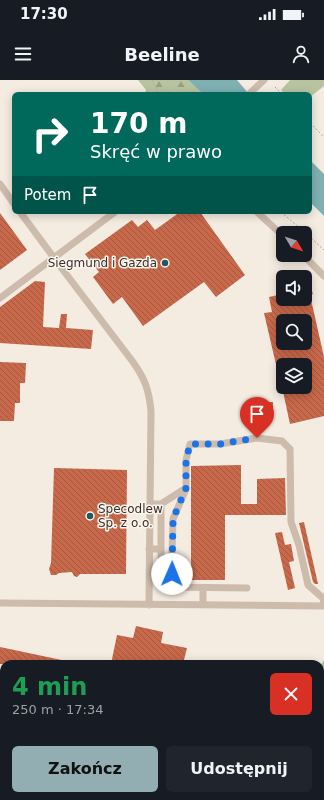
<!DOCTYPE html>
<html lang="pl">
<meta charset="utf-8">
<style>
body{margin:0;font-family:"DejaVu Sans",sans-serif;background:#20242c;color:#f1f3f6;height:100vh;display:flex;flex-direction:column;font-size:15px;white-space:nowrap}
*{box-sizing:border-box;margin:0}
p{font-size:13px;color:#9ea1a6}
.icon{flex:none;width:22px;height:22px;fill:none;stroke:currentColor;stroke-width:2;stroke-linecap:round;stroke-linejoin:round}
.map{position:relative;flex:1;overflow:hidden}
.sheet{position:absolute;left:0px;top:580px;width:324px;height:140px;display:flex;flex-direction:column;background:#171b24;border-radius:12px 12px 0 0;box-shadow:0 2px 10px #0003}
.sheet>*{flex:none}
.hud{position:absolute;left:12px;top:12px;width:300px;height:122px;border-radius:6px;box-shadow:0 2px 10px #0003;background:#00695c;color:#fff;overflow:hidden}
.needle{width:26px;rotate:129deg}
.controls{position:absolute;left:276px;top:146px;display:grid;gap:8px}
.controls a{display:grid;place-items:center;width:36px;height:36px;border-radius:6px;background:#171b24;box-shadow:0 2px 10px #0003;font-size:20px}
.pin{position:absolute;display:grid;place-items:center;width:34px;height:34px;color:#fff;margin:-41px -17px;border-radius:50% 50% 50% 0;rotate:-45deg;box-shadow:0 0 4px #0007}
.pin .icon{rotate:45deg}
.me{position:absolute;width:44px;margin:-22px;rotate:1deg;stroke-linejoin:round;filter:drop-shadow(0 0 3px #0008)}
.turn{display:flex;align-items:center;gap:14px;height:84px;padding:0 12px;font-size:18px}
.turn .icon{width:52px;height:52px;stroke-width:2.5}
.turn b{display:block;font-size:28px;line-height:34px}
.then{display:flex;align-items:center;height:38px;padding:0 12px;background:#0003;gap:8px;font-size:15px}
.round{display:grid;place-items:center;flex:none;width:42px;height:42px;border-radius:6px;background:#20242c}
.summary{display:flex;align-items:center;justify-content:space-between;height:68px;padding:0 12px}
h1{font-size:24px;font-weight:600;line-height:30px;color:#1e9e55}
.button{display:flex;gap:8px;margin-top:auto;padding:8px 12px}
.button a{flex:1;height:46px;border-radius:6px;background:#92aeb2;color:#111;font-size:16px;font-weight:600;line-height:46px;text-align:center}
.button a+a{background:#20242c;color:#f1f3f6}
.status{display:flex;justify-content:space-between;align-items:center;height:28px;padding:0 20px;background:#171b24;direction:ltr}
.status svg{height:11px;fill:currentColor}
header{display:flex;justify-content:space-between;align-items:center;height:52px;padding:0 12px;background:#171b24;font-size:18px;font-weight:600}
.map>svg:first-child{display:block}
.green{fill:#b8c4a0}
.forest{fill:url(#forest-firs)}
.water{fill:#7fb0b2}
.building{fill:url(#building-back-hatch);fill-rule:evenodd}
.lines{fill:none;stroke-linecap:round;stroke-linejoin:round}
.path{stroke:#b9a596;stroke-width:1;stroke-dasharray:2 2;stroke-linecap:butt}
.minor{stroke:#cdbbac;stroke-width:7}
.route{stroke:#1a73e8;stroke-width:7;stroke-dasharray:0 12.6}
.poi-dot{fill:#1f5a5e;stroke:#fbf5ee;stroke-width:1.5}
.labels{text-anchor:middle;stroke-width:3;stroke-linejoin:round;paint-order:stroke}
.poi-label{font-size:12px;fill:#3b302b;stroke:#fbf5ee;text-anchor:end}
</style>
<div class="status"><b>17:30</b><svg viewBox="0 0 49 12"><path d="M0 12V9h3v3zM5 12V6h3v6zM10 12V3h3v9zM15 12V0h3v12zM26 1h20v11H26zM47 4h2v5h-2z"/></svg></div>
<header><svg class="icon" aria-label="menu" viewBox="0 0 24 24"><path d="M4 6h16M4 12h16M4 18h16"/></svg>Beeline<svg class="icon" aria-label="person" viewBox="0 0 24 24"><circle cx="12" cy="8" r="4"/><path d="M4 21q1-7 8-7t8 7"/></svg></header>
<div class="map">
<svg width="324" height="720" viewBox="0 0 324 720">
<defs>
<pattern id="forest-firs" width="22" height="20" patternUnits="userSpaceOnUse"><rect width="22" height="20" fill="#b8c4a0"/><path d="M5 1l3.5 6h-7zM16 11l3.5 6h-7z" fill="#97a083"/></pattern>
<pattern id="building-back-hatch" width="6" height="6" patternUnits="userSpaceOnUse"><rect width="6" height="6" fill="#c8694b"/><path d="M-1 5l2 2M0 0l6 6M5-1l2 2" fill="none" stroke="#a4573f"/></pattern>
</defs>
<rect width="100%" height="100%" fill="#f4ebe1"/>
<path class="green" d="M 290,0 L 324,0 L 324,6 L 310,17 L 310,14 L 285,14 L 281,10 Z"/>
<path class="forest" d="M 138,0 L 188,0 L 203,14 L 145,14 L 146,10 Z
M 324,580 L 324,622 L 320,629 L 320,586 Z
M 0,704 L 4,705 L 4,716 L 58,716 L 78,720 L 0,720 Z"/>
<path class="water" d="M 188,0 L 237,0 L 249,14 L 203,14 Z
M 310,80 L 324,94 L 324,136 L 310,122 Z"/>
<path class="building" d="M 180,132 L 200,132 L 245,195 L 216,217 L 204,202 L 143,246 L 122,217 L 113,224 L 93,197 L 99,192 L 85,174 L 132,140 L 138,147 L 147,140 L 155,150 Z
M 0,133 L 27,170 L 0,190 Z
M 35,201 L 45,202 L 43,247 L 59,248 L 61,234 L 67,234 L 66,248 L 93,250 L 91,269 L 0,263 L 0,227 Z
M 311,208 L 313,214 L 310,215 L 324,277 L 324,336 L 290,344 L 282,307 L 305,307 L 305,285 L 283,285 L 283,306 L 281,306 L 264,233 L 272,232 L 269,217 L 283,214 L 283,219 L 305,219 L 305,209 ZM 283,241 L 305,241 L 305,263 L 283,263 Z
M 0,282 L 26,283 L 25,303 L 20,303 L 20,323 L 15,323 L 14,341 L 0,341 Z
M 256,322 L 273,322 L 273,334 L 256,334 Z
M 241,385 L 241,424 L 257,424 L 257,399 L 285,398 L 286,435 L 225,435 L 225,500 L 191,500 L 191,386 Z
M 54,388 L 127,390 L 126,494 L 80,494 L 77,497 L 74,496 L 72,492 L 59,493 L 56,495 L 51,495 L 49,489 L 51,483 Z
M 304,442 L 318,504 L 315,504 L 313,502 L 299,443 Z
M 282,452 L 285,465 L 291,464 L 294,481 L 289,482 L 295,508 L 288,510 L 275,453 Z
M 136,546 L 163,552 L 161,563 L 187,568 L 183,584 L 111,584 L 117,555 L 133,558 Z
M 0,567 L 71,582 L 71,584 L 0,584 Z"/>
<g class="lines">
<path class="path" d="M 152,0 L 159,14
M 275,7 L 282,14
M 310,43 L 324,57
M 281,132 L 309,156 L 324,170"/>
<path class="minor" d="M 249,14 L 264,0
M 0,104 L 14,124
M 20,132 L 60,186 L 133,282 C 145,299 149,310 151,331 L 149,525
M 257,132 L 283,156
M 303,175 L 324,196
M 0,218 L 115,132
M 150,424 L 161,424 L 186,408 L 186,380 L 190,364 L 220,364 L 257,358 L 282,361 L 290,369 L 291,442 L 299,465 L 308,505 L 323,518 L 324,523
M 149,469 L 161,469 L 161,424
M 161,469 L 162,508 L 171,507 L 173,439 L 186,409
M 171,507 L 247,508
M 0,523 L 324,526
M 203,525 L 203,508"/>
</g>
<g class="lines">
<path class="route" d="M 172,494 L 173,439 L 186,408 L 186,380 L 190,364 L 220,364 L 257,358"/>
</g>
<g class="poi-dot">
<circle cx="165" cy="183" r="4"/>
<circle cx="90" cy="436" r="4"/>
</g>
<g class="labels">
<g class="poi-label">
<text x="157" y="187">Siegmund i Gazda</text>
<text x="98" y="433" text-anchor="start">Specodlew<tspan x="98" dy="14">Sp. z o.o.</tspan></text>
</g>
</g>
</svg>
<div class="controls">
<a><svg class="needle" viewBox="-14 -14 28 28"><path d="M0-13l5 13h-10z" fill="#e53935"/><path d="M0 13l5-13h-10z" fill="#9ea1a6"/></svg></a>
<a><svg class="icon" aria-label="sound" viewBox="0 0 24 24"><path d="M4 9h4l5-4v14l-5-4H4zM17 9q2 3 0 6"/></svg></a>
<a><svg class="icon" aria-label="search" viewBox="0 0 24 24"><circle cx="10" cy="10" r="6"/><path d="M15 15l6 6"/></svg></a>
<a><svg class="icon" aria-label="layers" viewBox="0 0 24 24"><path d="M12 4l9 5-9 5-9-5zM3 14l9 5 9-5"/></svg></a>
</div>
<div class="pin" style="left:257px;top:358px;background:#d93025"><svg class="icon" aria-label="arrive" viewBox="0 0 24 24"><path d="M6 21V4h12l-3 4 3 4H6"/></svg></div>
<svg class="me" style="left:172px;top:494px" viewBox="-20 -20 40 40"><circle r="19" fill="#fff"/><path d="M0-13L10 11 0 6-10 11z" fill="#1a73e8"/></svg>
<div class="hud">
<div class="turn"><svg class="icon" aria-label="right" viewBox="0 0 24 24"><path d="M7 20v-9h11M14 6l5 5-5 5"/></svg><div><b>170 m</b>Skręć w prawo</div></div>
<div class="then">Potem<svg class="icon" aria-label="arrive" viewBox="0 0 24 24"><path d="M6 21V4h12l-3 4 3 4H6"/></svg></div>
</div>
<section class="sheet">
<div class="summary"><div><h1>4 min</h1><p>250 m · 17:34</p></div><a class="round" style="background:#d93025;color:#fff"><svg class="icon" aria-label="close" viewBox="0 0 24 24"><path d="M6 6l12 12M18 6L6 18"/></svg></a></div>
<div class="button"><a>Zakończ</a><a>Udostępnij</a></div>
</section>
</div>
